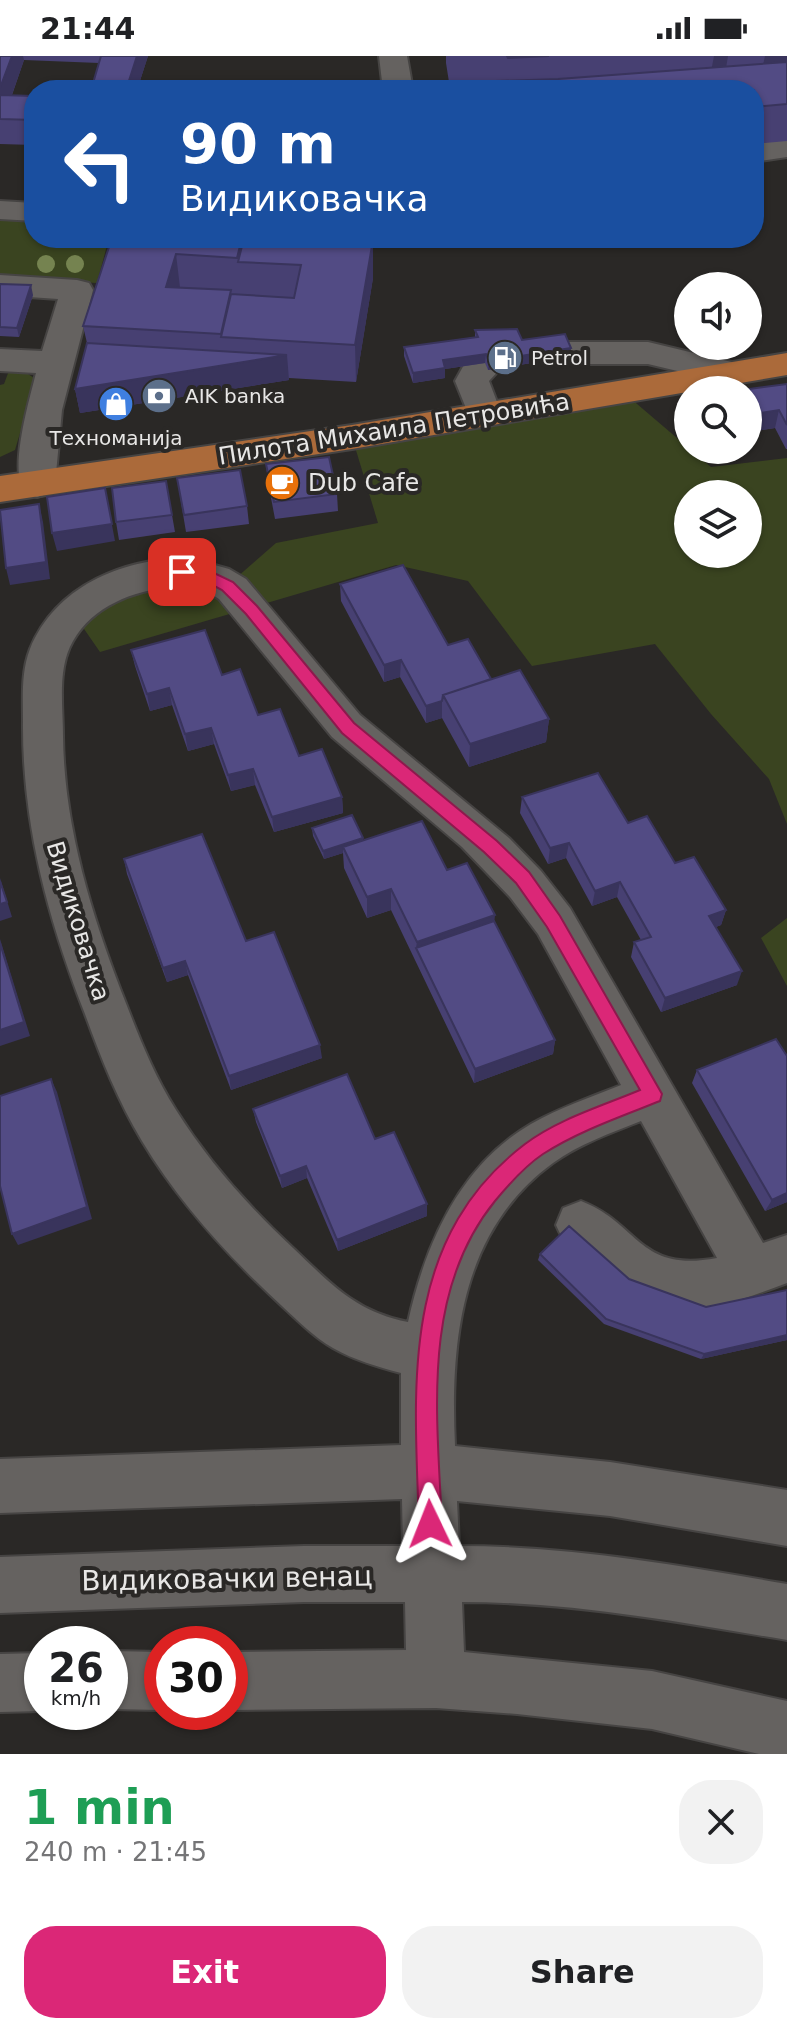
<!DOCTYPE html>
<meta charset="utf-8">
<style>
body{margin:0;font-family:"DejaVu Sans",sans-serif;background:#f2f2f2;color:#202124;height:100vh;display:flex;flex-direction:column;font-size:30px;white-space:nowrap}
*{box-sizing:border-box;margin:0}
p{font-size:26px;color:#757577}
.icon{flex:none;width:44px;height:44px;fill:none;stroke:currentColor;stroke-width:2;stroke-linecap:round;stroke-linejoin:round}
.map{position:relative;height:1698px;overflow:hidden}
.sheet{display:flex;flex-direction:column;background:#fff;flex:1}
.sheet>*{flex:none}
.banner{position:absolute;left:24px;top:24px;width:740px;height:168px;border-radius:32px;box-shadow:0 2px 6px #0004;background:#1a4fa0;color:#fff;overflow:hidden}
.fabs{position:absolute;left:674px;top:216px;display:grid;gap:16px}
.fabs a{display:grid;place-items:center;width:88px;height:88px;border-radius:50%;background:#fff;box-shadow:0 2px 6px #0004;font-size:40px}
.speed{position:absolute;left:24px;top:1570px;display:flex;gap:16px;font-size:40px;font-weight:700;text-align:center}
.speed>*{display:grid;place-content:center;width:104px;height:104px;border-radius:50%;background:#fff;box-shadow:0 2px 6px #0004;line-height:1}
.speed small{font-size:20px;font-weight:400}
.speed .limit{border:12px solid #d22;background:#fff;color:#111}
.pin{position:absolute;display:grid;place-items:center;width:68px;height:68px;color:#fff;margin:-34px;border-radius:16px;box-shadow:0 4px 12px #0006}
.me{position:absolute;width:88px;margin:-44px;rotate:358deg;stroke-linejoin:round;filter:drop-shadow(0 0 6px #0008)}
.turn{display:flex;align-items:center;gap:28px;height:168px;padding:0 24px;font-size:36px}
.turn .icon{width:104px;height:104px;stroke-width:2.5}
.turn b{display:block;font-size:56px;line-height:68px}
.round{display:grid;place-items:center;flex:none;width:84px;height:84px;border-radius:32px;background:#f2f2f2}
.summary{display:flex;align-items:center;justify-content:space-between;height:136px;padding:0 24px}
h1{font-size:48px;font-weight:800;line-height:60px;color:#1e9e55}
.primary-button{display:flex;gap:16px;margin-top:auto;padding:16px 24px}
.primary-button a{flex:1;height:92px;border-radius:32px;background:#db2777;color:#fff;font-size:32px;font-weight:800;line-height:92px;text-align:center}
.primary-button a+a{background:#f2f2f2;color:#202124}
.status{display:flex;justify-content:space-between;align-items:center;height:56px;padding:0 40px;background:#fff;direction:ltr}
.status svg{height:22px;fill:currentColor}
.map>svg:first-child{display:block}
.green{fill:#3a4420;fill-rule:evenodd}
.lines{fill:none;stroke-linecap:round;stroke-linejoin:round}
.minor-casing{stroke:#464443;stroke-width:4}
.major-casing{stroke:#464443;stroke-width:4}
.minor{fill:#656260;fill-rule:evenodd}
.major{fill:#ab6a3a;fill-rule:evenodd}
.tree{fill:#758350}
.wall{fill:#474072}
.shaded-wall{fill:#39345c}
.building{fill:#524b84;stroke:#39345c;stroke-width:2}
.route{fill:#db2777;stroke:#8e194d;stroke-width:2}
.labels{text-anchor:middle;stroke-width:8;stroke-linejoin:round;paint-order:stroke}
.far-poi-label{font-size:20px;fill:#e8e7e6;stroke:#2a2826;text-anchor:start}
.street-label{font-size:24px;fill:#e8e7e6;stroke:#2a2826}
.poi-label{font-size:24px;fill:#e8e7e6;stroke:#2a2826;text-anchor:start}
.near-street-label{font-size:28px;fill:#e8e7e6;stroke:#2a2826}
</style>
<div class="status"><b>21:44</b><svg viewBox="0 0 49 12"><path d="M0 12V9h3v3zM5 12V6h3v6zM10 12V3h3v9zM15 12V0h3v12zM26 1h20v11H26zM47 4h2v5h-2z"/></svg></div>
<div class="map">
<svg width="787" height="1698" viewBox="0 0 787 1698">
<rect width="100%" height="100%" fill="#2a2826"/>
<path class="green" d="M 0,161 L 34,163 L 34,182 L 109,182 L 97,227 L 0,222 Z
M 10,312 L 22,314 L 34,322 L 34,330 L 15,394 L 0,401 L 0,329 L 4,328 Z
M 623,336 L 711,411 L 787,402 L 787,768 L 769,723 L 711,658 L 655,588 L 532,610 L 468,525 L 396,509 L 100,596 L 73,557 L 126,525 L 228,529 L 276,487 L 378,467 L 352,381 ZM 688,438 L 748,438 L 748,498 L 688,498 Z
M 787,862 L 787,930 L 761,882 Z"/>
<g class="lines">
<defs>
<path id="minor" d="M 379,0 L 407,0 L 413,34 L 383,34 Z
M 787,83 L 787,101 L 754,106 L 754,88 Z
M 0,145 L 34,147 L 34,165 L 0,163 Z
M 0,219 L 77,224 L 89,227 L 93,234 L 62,354 L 55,428 L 50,437 L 37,441 L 24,437 C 9,412 29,345 36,317 L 0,315 L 0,293 L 42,295 L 58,243 L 0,239 Z
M 569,286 L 648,286 L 744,309 L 749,317 L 744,325 L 732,328 L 648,308 L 569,308 L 557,305 L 552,297 L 557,289 Z
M 486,299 L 498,302 L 503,310 L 489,325 L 502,359 L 496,367 L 484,371 L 472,367 L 455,325 L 465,307 Z
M 193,503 L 229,513 L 246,523 L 360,659 L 509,782 L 541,815 L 570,852 L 763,1187 L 787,1179 L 787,1227 C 715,1254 667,1271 601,1220 C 582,1205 565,1191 556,1169 L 563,1152 L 581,1145 C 640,1168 638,1217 717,1202 L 641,1065 C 611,1077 579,1088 553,1107 C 461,1174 450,1285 455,1390 L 610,1406 L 787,1434 L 787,1490 L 610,1460 L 457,1445 L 459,1490 C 570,1490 677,1509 787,1528 L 787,1584 C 678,1566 572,1546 462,1546 L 464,1596 L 652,1615 L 787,1645 L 787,1698 L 759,1698 L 652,1673 L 517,1658 L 436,1652 L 230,1654 L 230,1596 L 406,1594 L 405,1546 L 304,1546 L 0,1557 L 0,1501 L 304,1490 L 403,1490 L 402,1443 L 0,1457 L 0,1403 L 401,1389 L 401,1317 C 378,1311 354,1304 333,1292 C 314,1281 298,1265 282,1250 C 229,1201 179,1147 142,1085 C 118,1045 101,1002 85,958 C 48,863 22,768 23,665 C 23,642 21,616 30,593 C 56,529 127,500 193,503 ZM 170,531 L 202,532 L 219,543 L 332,681 L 462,791 L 510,841 L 538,878 L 621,1029 C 591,1041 559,1052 531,1068 C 459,1110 425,1189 408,1266 C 356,1256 331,1228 293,1192 C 249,1151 208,1105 176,1054 C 155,1021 141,986 127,950 C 93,864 64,773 63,680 C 63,650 57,612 73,585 C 93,550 133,535 170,531 Z
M 110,1595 L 162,1596 L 162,1654 L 110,1653 Z
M 42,1597 L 42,1655 L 0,1656 L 0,1598 Z"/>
<path id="major" d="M 787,297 L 787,319 L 352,393 L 0,446 L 0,420 L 352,369 Z"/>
</defs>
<use href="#minor" class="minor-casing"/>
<use href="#major" class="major-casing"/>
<use href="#minor" class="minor"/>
<use href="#major" class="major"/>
</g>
<g class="tree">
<circle cx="46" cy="208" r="9"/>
<circle cx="75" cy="208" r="9"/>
</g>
<path class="wall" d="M 0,0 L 148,0 L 137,34 L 91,34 L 99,7 L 24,4 L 12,39 L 34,40 L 34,89 L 0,88 Z
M 446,0 L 787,0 L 787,85 L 754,88 L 754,34 L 439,34 L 439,27 L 449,26 L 446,7 Z
M 112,182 L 335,182 L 373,222 L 356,326 L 289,322 L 289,324 L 80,357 L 75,333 L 87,287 L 83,270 Z
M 0,228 L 33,239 L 19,281 L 0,280 Z
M 475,274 L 522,284 L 571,292 L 570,301 L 488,314 L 485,307 L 445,313 L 445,322 L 413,327 L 404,300 L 404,291 L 475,281 Z
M 787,328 L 787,393 L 786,393 L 775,372 L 756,375 L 748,358 L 748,338 L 749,333 Z
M 266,408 L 337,438 L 338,455 L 275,463 L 268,426 Z
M 177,422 L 247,450 L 249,468 L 186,476 Z
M 166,425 L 175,476 L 119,484 L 116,466 Z
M 340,528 L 448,589 L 491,623 L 549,663 L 546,686 L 469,711 L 442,662 L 426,667 L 400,621 L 384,626 L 341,545 Z
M 131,594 L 222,619 L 258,659 L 342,741 L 343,757 L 274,776 L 255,729 L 231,735 L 214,688 L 188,695 L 172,649 L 150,655 L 135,610 Z
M 522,741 L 628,767 L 675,807 L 726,854 L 721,869 L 716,871 L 737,929 L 661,956 L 631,901 L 634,886 L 641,884 L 617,841 L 592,850 L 566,802 L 548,808 L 520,757 Z
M 312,772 L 363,784 L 447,814 L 494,865 L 555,984 L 553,998 L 474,1027 L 391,854 L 367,862 L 344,812 L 343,797 L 324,803 L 313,780 Z
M 124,803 L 246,885 L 322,1002 L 231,1034 L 188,919 L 167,926 L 127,818 Z
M 787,1000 L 787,1146 L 765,1155 L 692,1027 L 697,1014 Z
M 253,1053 L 375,1083 L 427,1148 L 427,1160 L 338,1195 L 307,1122 L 282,1132 L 256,1066 Z
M 540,1198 L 629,1223 L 706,1251 L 787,1234 L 787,1284 L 701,1303 L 604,1268 L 538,1204 Z"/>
<path class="shaded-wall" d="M 12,0 L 23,0 L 24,4 L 3,64 L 0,50 L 0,32 Z
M 137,0 L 148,0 L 137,34 L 126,34 Z
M 714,0 L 728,0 L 724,24 L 709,26 Z
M 765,0 L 787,0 L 787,15 L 761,18 Z
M 373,184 L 373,222 L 356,326 L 355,289 Z
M 176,198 L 181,240 L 166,231 Z
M 31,229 L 33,239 L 19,281 L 17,272 Z
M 571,292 L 570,301 L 488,314 L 489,305 Z
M 486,298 L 485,307 L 445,313 L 445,322 L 413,327 L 413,317 L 443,304 Z
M 287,299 L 289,324 L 80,357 L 75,333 Z
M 779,354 L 775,372 L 756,375 L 760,357 Z
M 105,432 L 115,485 L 57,495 L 52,477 Z
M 39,448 L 43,466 L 50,523 L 10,529 L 6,512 Z
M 401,604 L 400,621 L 384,626 L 384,609 Z
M 169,632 L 172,649 L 150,655 L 147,638 Z
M 442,645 L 442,662 L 426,667 L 426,650 Z
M 549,663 L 546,686 L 469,711 L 470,688 Z
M 211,672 L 214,688 L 188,695 L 185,678 Z
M 253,713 L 255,729 L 231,735 L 228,719 Z
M 342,741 L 343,757 L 274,776 L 272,761 Z
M 363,782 L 363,790 L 343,791 L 343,797 L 324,803 L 323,795 Z
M 569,787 L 566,802 L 548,808 L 550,792 Z
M 0,822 L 12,861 L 0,865 Z
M 620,826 L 617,841 L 592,850 L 595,835 Z
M 391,833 L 391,854 L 367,862 L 367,841 Z
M 726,854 L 721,869 L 705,875 L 709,860 Z
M 495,859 L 493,880 L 416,892 L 417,886 Z
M 0,883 L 30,980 L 0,990 Z
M 185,905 L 188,919 L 167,926 L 163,912 Z
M 742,915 L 737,929 L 661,956 L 665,942 Z
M 555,984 L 553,998 L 474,1027 L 475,1013 Z
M 320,989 L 322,1002 L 231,1034 L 229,1020 Z
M 51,1023 L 57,1036 L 92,1163 L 18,1189 L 12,1178 Z
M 306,1110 L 307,1122 L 282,1132 L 280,1120 Z
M 787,1137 L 787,1146 L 765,1155 L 772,1144 Z
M 427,1148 L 427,1160 L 338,1195 L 337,1184 Z
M 787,1279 L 787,1284 L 701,1303 L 704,1298 Z"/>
<path class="building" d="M 0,0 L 12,0 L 0,32 Z
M 101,0 L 137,0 L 126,34 L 91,34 Z
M 507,0 L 549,0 L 508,2 Z
M 787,6 L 787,48 L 754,51 L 754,34 L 440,34 L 439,27 L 558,23 Z
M 0,39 L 34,40 L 34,64 L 0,63 Z
M 112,182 L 242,182 L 237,202 L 176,198 L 166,231 L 231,234 L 221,278 L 83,270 Z
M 244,182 L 335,182 L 373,184 L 355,289 L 221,281 L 231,238 L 294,242 L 301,209 L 238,206 Z
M 0,228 L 31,229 L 17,272 L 0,271 Z
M 517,273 L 522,284 L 565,278 L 571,292 L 489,305 L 486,298 L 443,304 L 445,312 L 413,317 L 404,291 L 478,281 L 475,274 Z
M 87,287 L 287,299 L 75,333 Z
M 787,328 L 787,369 L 779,354 L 760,357 L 749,333 Z
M 329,401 L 337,438 L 274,446 L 266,408 Z
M 240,414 L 247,450 L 184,459 L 177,422 Z
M 166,425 L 172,459 L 116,466 L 112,432 Z
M 105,432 L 112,468 L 52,477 L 47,441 Z
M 39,448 L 46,506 L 6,512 L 0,454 Z
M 403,509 L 448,589 L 468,583 L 491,623 L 443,639 L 442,645 L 426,650 L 401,604 L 384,609 L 340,528 Z
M 205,574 L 222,619 L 240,613 L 258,659 L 280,653 L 299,700 L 322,693 L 342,741 L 272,761 L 253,713 L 228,719 L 211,672 L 185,678 L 169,632 L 147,638 L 131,594 Z
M 520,614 L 549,663 L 470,688 L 443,639 Z
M 598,717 L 628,767 L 647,760 L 675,807 L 694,801 L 726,854 L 709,860 L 742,915 L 665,942 L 634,886 L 651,881 L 620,826 L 595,835 L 569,787 L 550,792 L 522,741 Z
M 352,759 L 363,782 L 323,795 L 312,772 Z
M 422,765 L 447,814 L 467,807 L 495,859 L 417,886 L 391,833 L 367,841 L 343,791 Z
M 202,778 L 246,885 L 274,876 L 320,989 L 229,1020 L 185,905 L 163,912 L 124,803 Z
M 0,825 L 7,846 L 0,848 Z
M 494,865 L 555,984 L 475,1013 L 416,892 Z
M 0,887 L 24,966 L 0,974 Z
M 776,983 L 787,1000 L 787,1137 L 772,1144 L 697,1014 Z
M 347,1018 L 375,1083 L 394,1076 L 427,1148 L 337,1184 L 306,1110 L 280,1120 L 253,1053 Z
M 51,1023 L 87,1151 L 12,1178 L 0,1130 L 0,1040 Z
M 569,1170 L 629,1223 L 706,1251 L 787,1234 L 787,1279 L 704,1298 L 606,1263 L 540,1198 Z"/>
<path class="route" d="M 182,511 L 210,515 L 233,526 L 257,550 L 354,667 L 497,785 L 529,816 L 560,860 L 662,1038 L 660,1045 C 620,1061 579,1075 543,1098 C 525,1110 509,1128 495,1145 C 421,1236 437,1358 442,1468 L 438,1476 L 430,1479 L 422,1476 L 419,1468 C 414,1329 400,1183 525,1088 C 558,1063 602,1050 640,1034 L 547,871 L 516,827 L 484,796 L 342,677 L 246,558 L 222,534 L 207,526 L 176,520 L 176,512 Z"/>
<defs>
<symbol id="fuel-disc" viewBox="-11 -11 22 22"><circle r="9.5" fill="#5c6f8a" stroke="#2a2826"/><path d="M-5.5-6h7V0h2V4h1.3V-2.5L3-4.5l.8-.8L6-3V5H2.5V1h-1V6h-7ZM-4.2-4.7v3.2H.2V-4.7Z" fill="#fff"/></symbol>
<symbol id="bank-disc" viewBox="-11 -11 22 22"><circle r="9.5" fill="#5c6f8a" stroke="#2a2826"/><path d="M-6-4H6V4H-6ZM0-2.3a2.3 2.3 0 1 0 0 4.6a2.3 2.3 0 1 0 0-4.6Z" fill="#fff"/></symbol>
<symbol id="shop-disc" viewBox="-11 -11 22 22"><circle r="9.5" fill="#3f7fe0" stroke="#2a2826"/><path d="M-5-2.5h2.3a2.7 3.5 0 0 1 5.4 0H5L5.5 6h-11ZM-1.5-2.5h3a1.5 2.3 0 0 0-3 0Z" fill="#fff"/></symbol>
<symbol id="cafe-disc" viewBox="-11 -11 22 22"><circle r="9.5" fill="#e8710a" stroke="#2a2826"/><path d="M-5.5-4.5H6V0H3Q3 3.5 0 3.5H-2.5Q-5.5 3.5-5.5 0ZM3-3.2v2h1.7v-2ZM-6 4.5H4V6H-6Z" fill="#fff"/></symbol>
</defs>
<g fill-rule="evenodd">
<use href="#fuel-disc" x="485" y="282" width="40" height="40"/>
<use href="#bank-disc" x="139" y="320" width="40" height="40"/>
<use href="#shop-disc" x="96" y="328" width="40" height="40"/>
<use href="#cafe-disc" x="262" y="407" width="40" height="40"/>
</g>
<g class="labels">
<g class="far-poi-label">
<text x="531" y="309">Petrol</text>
<text x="185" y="347">AIK banka</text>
<text x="116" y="389" text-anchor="middle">Техноманија</text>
</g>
<g class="street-label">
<text transform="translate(394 373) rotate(-9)" y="8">Пилота Михаила Петровића</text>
<text transform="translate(78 865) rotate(73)" y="8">Видиковачка</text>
</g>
<g class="poi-label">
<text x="308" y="435">Dub Cafe</text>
</g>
<g class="near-street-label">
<text transform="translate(227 1522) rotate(-1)" y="10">Видиковачки венац</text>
</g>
</g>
</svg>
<div class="fabs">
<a><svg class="icon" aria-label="sound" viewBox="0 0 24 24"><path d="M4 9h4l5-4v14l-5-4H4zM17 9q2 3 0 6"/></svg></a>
<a><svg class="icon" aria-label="search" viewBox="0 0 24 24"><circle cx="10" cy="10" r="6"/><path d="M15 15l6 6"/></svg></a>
<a><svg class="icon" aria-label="layers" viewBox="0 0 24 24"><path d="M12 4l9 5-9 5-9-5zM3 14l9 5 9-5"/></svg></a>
</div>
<div class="speed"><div>26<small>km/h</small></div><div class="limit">30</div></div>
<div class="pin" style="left:182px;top:516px;background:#d93025"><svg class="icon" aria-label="arrive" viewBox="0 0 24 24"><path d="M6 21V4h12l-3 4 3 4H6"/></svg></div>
<svg class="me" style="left:430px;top:1468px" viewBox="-20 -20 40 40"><path d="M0-17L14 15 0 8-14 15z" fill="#db2777" stroke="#fff" stroke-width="4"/></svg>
<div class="banner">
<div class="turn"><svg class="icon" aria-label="left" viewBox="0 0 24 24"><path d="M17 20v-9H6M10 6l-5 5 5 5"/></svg><div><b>90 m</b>Видиковачка</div></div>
</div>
</div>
<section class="sheet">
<div class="summary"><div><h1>1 min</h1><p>240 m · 21:45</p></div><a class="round"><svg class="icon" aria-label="close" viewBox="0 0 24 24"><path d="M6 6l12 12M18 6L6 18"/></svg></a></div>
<div class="primary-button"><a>Exit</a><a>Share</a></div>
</section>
